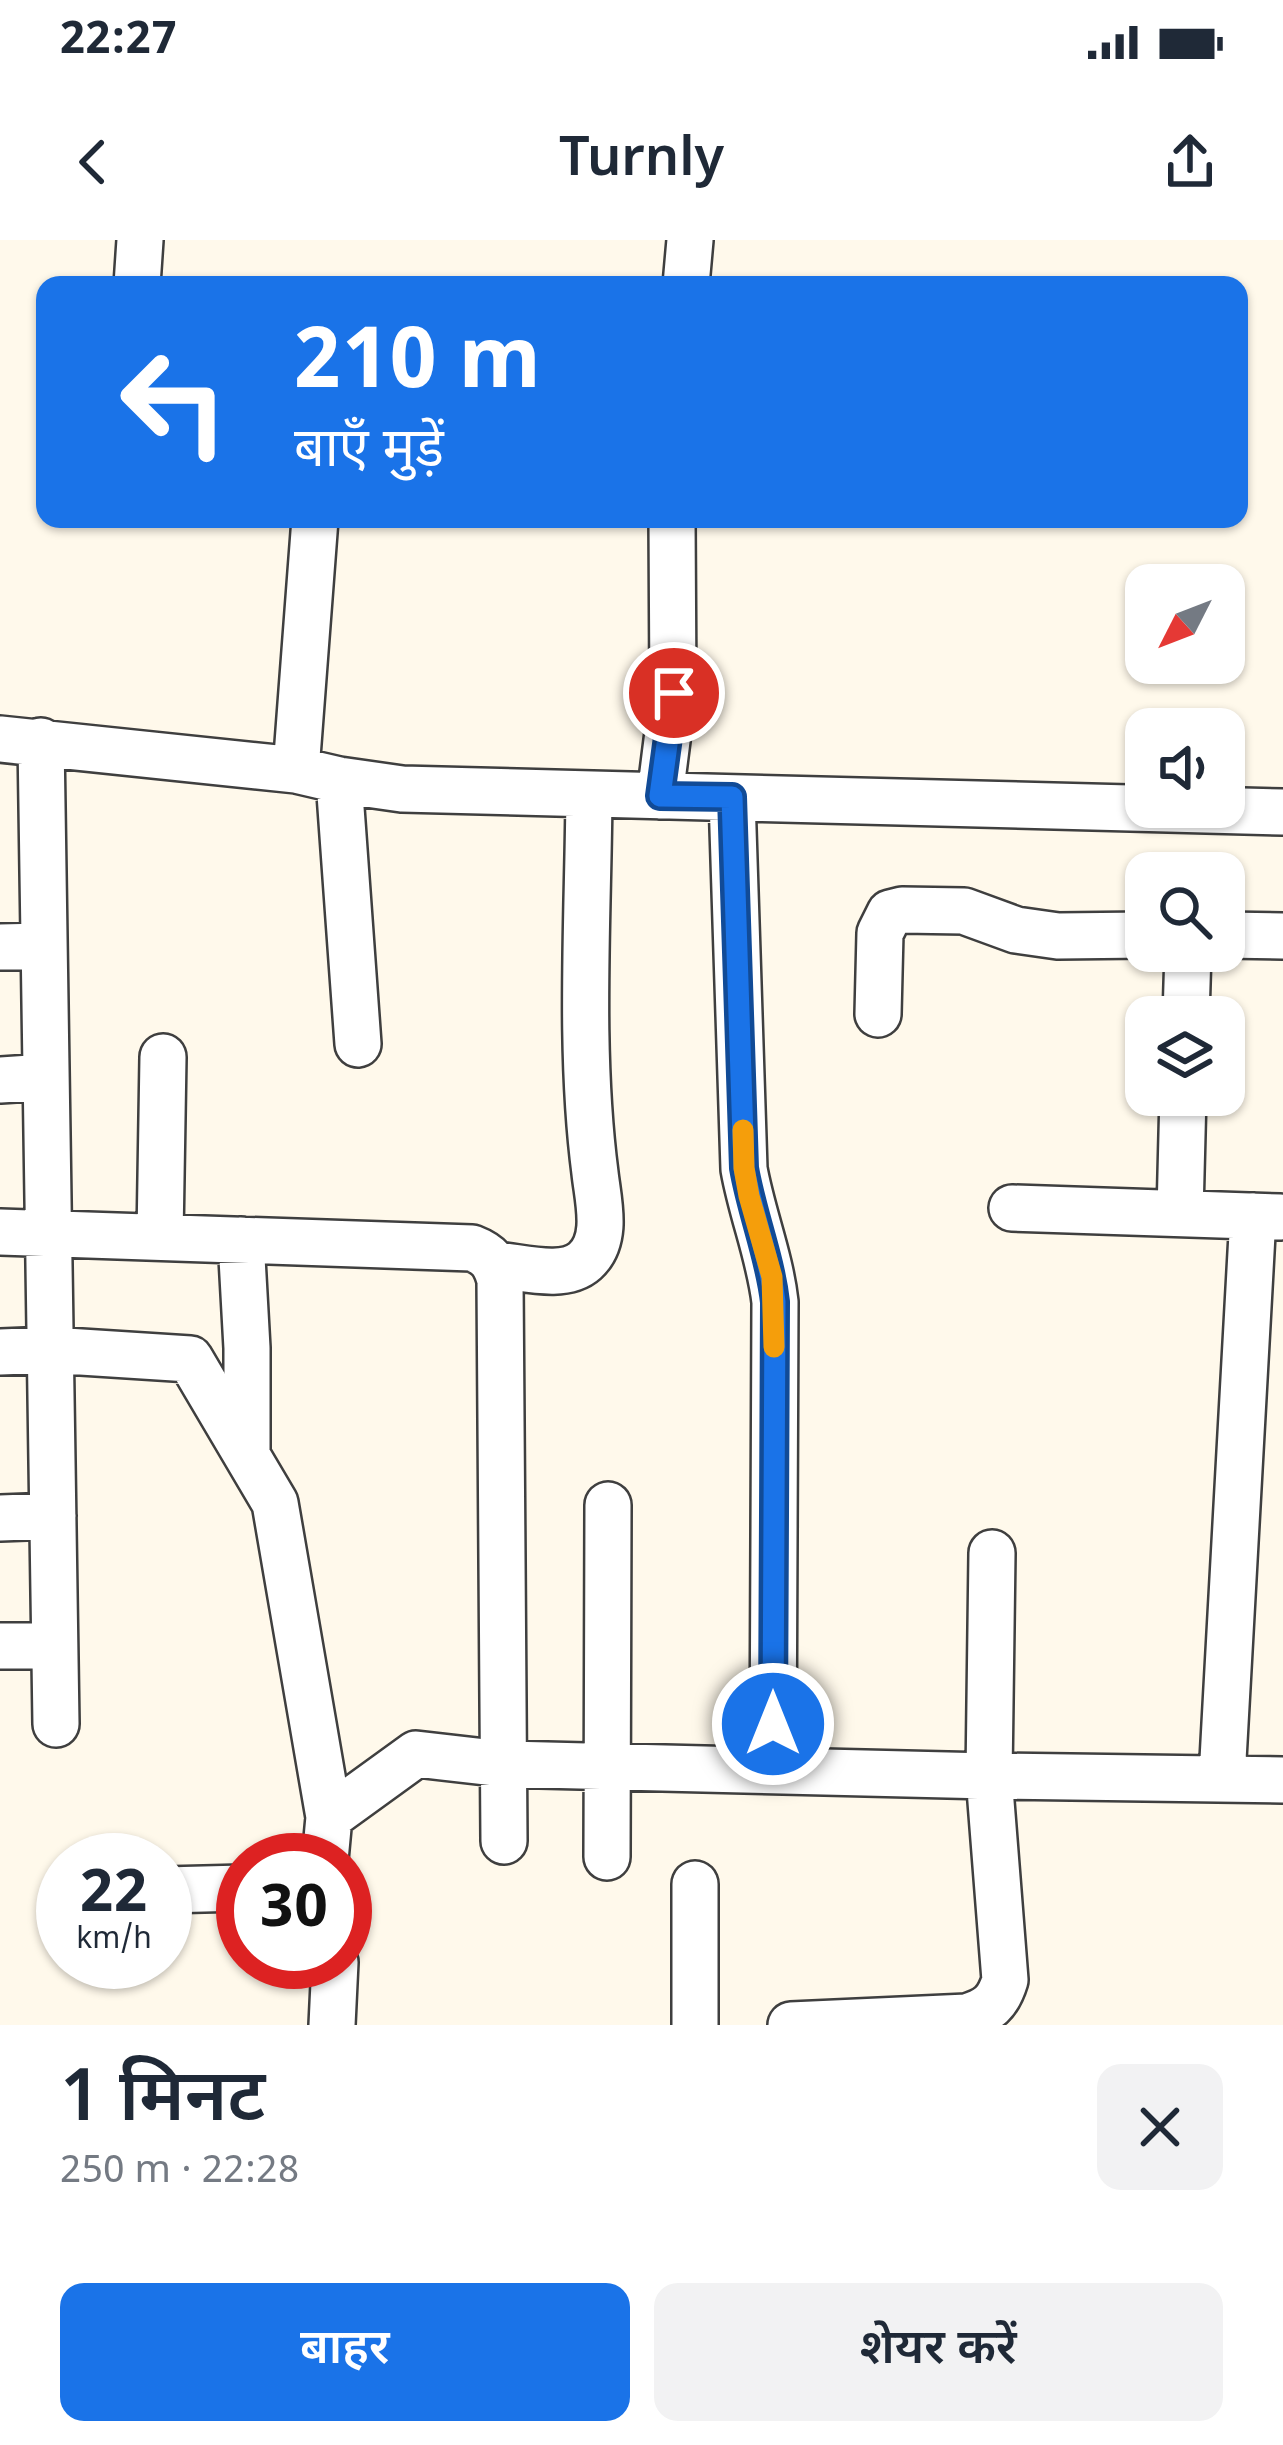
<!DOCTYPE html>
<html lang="hi">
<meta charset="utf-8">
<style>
body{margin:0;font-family:Georgia,"Noto Sans Devanagari",serif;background:#f2f2f3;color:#1f2937;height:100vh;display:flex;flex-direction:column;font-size:45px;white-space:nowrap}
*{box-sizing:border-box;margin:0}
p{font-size:39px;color:#747a83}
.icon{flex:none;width:66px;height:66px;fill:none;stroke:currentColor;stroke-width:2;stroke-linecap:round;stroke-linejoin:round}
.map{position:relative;height:1785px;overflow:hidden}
.drawer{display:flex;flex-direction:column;background:#fff;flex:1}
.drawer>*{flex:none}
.hud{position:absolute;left:36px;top:36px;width:1212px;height:252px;border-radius:24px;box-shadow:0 3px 9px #0004;background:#1a73e8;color:#fff;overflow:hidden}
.needle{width:78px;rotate:228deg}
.fabs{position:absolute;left:1125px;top:324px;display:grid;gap:24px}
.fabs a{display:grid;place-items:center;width:120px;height:120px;border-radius:24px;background:#fff;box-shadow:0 3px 9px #0004;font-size:60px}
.speed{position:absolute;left:36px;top:1593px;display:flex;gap:24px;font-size:60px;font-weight:700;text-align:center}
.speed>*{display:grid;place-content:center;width:156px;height:156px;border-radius:50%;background:#fff;box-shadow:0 3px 9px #0004;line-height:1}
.speed small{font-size:30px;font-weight:400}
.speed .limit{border:18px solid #d22;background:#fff;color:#111}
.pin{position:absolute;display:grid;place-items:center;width:102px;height:102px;color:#fff;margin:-51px;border:6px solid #fff;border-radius:50%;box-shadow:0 3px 12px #0007}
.me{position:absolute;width:132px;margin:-66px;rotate:0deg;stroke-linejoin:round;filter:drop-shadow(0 0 9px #0008)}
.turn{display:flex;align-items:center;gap:42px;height:252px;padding:0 60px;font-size:54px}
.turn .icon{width:156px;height:156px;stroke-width:2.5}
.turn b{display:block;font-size:84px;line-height:102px}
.round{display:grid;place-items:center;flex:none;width:126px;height:126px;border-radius:24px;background:#f2f2f3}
.summary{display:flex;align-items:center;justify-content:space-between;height:204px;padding:0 60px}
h1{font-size:72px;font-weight:600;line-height:90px}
.primary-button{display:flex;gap:24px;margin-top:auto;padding:24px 60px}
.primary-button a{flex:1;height:138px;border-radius:24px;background:#1a73e8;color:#fff;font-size:48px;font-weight:600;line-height:138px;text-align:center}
.primary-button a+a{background:#f2f2f3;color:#1f2937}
.status{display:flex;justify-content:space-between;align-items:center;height:84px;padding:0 60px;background:#fff;direction:ltr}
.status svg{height:33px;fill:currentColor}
header{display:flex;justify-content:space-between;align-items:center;height:156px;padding:0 60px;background:#fff;font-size:54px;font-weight:600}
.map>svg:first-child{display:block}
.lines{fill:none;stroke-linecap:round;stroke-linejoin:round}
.minor-casing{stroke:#3f3f3f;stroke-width:50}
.minor{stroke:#fff;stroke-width:45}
.route-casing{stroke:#114b97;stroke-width:30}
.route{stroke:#1a73e8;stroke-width:21}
.slow{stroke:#f59e0b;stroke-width:21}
</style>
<div class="status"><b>22:27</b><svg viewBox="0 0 49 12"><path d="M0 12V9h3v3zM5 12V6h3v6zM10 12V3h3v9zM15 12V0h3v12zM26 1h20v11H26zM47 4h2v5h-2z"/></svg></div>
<header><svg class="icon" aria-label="back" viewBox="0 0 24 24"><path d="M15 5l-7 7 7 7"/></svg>Turnly<svg class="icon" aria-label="share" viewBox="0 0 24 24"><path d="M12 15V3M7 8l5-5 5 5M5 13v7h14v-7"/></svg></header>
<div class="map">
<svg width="1283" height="1785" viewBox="0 0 1283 1785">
<rect width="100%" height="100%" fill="#fff9eb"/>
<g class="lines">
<defs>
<path id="minor" d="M 137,45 L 140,0
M 686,45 L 690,0
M 0,499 L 296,530 L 339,540 L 402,549 L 1283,572
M 41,501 L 56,1484
M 296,530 L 315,279
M 339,540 L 358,804
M 660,556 L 673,453 L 672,279
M 732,558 L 744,929 C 752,974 770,1017 775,1062 L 773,1530
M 1224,695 L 1283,696
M 0,707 L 43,706
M 878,774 L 880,693 L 890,673 L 902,670 L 964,671 L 1016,690 L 1058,696 L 1146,695
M 1186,777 L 1188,711
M 0,840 L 46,837
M 1012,968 L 1280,977
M 1180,973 L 1183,855
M 0,992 L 472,1008 C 490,1015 495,1022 500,1040 L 504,1601
M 160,997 L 163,817
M 241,1000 L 247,1108 L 247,1212
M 496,1025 C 522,1027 564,1040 585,1021 C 609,999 598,961 595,933 C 579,810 588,678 589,554
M 0,1112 L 50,1110 L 190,1119 L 275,1263 L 329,1577
M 0,1278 L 53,1276
M 0,1406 L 54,1406
M 1222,1538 L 1253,976
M 607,1617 L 608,1265
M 325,1620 L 329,1577 L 416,1514 L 503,1524 L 989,1536 L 992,1313
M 165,1650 L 243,1648
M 332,1785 L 335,1722
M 695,1785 L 695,1644
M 791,1785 L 967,1777 C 989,1770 998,1763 1005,1740 L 989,1536 L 1283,1540"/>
</defs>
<use href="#minor" class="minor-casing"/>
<use href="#minor" class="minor"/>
</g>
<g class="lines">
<defs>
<path id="route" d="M 674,453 L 660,556 L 732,557 L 744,928 C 752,974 770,1017 775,1062 L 773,1484"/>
</defs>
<use href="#route" class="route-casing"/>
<use href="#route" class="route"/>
<path class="slow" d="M 743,890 L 744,928 L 749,956 L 772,1037 L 774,1107"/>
</g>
</svg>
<div class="fabs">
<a><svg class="needle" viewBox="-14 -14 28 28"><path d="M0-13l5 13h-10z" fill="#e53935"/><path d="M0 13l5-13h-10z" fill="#747a83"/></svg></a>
<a><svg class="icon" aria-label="sound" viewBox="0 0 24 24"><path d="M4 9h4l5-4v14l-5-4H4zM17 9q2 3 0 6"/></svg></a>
<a><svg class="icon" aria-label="search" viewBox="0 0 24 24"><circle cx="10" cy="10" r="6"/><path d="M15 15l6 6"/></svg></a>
<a><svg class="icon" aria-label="layers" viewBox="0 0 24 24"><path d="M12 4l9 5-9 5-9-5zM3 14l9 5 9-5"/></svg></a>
</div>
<div class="speed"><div>22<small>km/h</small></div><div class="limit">30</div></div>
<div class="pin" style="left:674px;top:453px;background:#d93025"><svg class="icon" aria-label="arrive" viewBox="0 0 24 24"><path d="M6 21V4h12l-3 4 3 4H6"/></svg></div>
<svg class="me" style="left:773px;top:1484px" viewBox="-20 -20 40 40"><circle r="17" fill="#1a73e8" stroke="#fff" stroke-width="3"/><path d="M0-11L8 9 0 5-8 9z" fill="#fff"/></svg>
<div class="hud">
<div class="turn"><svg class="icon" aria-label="left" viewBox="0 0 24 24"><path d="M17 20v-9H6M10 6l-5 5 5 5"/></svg><div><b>210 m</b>बाएँ मुड़ें</div></div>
</div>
</div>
<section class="drawer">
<div class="summary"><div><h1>1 मिनट</h1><p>250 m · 22:28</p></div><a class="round"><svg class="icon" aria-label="close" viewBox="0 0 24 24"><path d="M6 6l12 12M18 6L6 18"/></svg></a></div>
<div class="primary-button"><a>बाहर</a><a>शेयर करें</a></div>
</section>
